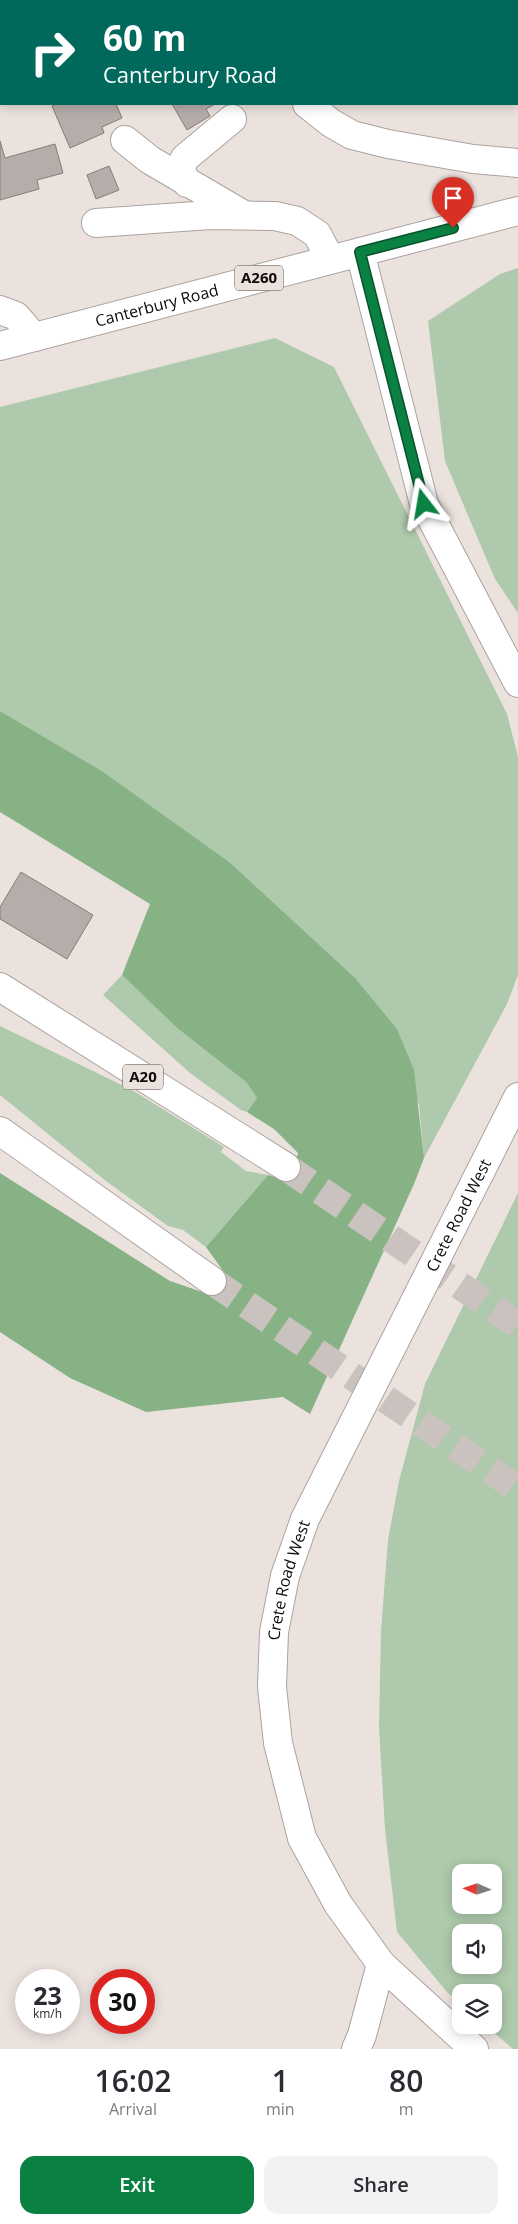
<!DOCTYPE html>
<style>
body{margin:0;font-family:"Open Sans",sans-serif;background:#f2f2f3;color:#2b2b33;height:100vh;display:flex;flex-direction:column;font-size:19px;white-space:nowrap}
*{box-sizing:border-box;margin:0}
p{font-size:16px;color:#7c7c81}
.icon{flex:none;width:28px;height:28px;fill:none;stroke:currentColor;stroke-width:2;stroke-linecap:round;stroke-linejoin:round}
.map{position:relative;height:2049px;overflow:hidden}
.drawer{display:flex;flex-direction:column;background:#fff;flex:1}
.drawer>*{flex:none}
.banner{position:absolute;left:0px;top:0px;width:519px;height:105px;box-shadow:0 2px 12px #0003;background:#00695c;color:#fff;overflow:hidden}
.needle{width:32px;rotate:273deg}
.buttons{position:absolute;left:452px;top:1864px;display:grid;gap:10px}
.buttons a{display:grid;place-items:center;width:50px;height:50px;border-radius:10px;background:#fff;box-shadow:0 2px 12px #0003;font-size:25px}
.speed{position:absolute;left:15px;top:1969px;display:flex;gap:10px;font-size:25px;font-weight:700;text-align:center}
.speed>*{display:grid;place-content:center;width:65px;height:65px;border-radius:50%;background:#fff;box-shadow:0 2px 12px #0003;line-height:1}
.speed small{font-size:12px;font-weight:400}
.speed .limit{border:8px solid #d22;background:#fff;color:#111}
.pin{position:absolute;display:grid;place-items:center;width:42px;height:42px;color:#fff;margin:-51px -21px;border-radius:50% 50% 50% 0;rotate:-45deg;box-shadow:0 0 5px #0007}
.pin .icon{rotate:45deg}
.me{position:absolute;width:55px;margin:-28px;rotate:346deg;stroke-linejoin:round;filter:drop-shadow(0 0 4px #0008)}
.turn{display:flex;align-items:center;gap:18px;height:105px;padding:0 20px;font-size:22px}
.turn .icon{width:65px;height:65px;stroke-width:2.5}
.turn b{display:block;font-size:35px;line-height:42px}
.eta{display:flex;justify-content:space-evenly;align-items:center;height:85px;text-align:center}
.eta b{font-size:30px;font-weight:600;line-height:35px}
.action{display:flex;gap:10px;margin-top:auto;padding:10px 20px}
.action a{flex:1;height:58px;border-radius:15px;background:#0b8043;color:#fff;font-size:20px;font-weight:600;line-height:58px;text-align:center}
.action a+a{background:#f2f2f3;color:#2b2b33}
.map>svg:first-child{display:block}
.green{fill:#aec9ac;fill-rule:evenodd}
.forest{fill:#86b285}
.building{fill:#b6adaa;stroke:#857d7a}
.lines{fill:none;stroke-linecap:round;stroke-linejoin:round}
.highway-tunnel{stroke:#cac2be;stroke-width:28;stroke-dasharray:28 14;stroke-linecap:butt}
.minor-casing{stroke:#aba39f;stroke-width:30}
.major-casing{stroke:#aba39f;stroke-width:30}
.highway-casing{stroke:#aba39f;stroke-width:30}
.minor{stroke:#fff;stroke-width:28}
.major{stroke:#fff;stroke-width:28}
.highway{stroke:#fff;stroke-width:28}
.route-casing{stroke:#07532c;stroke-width:12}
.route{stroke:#0b8043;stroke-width:9}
.labels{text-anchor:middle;stroke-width:4;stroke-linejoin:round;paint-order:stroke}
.shield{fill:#ebe2de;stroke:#504c4a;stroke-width:1}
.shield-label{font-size:15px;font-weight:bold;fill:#0e0b0a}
.street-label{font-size:16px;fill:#0e0b0a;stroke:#ebe2de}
</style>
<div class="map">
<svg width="518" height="2049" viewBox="0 0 518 2049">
<rect width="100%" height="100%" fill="#ebe2de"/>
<path class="green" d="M 518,268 L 518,613 L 495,579 L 445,461 L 428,321 L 500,274 Z
M 275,338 L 334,367 L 507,714 L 518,757 L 518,975 L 507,1004 L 424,1158 L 419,1104 L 228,861 L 102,771 L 0,711 L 0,407 Z
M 122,975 L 177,1028 L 246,1082 L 257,1098 L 247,1112 L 241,1110 L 190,1073 L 103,995 Z
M 0,1026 L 132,1090 L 224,1147 L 221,1152 L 246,1171 L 268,1175 L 206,1247 L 183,1230 L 168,1226 L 106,1181 L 0,1095 Z
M 518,1193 L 518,2049 L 513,2049 L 485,2025 L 494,2025 L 494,1992 L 461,1992 L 461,2004 L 447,1992 L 397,1932 L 385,1829 L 379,1727 L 381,1631 L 388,1540 L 399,1481 L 425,1384 ZM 494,1872 L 494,1905 L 461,1905 L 461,1872 ZM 494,1932 L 494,1965 L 461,1965 L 461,1932 Z"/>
<path class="forest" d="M 0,711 L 102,771 L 228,861 L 355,978 L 397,1029 L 414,1070 L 424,1158 L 414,1184 L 310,1414 L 283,1397 L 146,1412 L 70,1378 L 0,1332 L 0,1173 L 170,1281 L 211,1295 L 226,1275 L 206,1247 L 268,1175 L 290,1182 L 298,1153 L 274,1129 L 247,1112 L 257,1098 L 246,1082 L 177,1028 L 122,975 L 150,904 L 0,812 Z"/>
<path class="building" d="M 288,0 L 324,0 L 325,1 L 289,1 Z
M 56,104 L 116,104 L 122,118 L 102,127 L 104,133 L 70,148 L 52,106 Z
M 172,104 L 215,104 L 206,109 L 210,116 L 187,130 Z
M 0,141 L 5,158 L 55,144 L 63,173 L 37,180 L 39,189 L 0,200 Z
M 109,166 L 119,190 L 96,199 L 87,175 Z
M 21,872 L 93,915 L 67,959 L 0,919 L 0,907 Z"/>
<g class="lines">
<path class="highway-tunnel" d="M 286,1167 L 518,1325
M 212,1281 L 518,1489"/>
<defs>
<g id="minor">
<path d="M 307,104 L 331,123 L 352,135 L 388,144 L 473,159 L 518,163"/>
<path d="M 125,140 L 150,160 L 244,215"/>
<path d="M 187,183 C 182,174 179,168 185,158 L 232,119"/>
<path d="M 96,223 L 210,215 L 275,216 L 297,221 L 317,234 L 330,259"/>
<path d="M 360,252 L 424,504 L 518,683"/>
<path d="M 0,310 L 16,316 L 34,337"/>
<path d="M 356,2049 L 362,2035 L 381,1964"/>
<path id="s1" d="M 474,2049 L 381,1964 L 338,1904 L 302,1838 L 278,1743 L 272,1687 L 274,1632 L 285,1576 L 305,1519 L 518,1097"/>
</g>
<g id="major">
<path id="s2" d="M 0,346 L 518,211"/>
</g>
<path id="highway" d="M 0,987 L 286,1167
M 0,1131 L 212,1281"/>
</defs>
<use href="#minor" class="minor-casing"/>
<use href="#major" class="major-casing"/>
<use href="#highway" class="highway-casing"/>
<use href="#minor" class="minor"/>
<use href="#major" class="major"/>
<use href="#highway" class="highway"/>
</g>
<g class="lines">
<defs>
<path id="route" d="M 424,504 L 360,252 L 453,228"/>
</defs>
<use href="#route" class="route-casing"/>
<use href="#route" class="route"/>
</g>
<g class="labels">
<g class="shield">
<rect x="235" y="265.5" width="48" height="25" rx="4"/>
<rect x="123" y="1064.5" width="40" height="25" rx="4"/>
</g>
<g class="shield-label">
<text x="259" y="283">A260</text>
<text x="143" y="1082">A20</text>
</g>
<g class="street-label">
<text dy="6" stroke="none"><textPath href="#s2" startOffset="162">Canterbury Road</textPath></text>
<text dy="6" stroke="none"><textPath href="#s1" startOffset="942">Crete Road West</textPath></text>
<text dy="6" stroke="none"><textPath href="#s1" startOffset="538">Crete Road West</textPath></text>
</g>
</g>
</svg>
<div class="buttons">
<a><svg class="needle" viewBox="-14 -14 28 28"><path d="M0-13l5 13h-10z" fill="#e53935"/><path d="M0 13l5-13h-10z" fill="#7c7c81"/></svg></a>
<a><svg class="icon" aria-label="sound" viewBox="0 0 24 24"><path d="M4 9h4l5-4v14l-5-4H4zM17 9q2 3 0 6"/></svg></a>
<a><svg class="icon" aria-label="layers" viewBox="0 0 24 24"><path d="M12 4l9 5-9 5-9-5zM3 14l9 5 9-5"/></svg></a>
</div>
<div class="speed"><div>23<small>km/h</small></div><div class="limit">30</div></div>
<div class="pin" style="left:453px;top:228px;background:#d93025"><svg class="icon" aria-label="arrive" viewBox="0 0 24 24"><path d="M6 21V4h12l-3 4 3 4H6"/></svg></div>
<svg class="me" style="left:424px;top:504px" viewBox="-20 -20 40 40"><path d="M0-17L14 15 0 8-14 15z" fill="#0b8043" stroke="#fff" stroke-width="4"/></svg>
<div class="banner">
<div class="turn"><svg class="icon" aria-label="right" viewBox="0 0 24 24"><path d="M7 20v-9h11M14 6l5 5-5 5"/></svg><div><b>60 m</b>Canterbury Road</div></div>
</div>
</div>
<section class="drawer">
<div class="eta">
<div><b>16:02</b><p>Arrival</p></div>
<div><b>1</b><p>min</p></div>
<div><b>80</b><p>m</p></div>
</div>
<div class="action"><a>Exit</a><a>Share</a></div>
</section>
